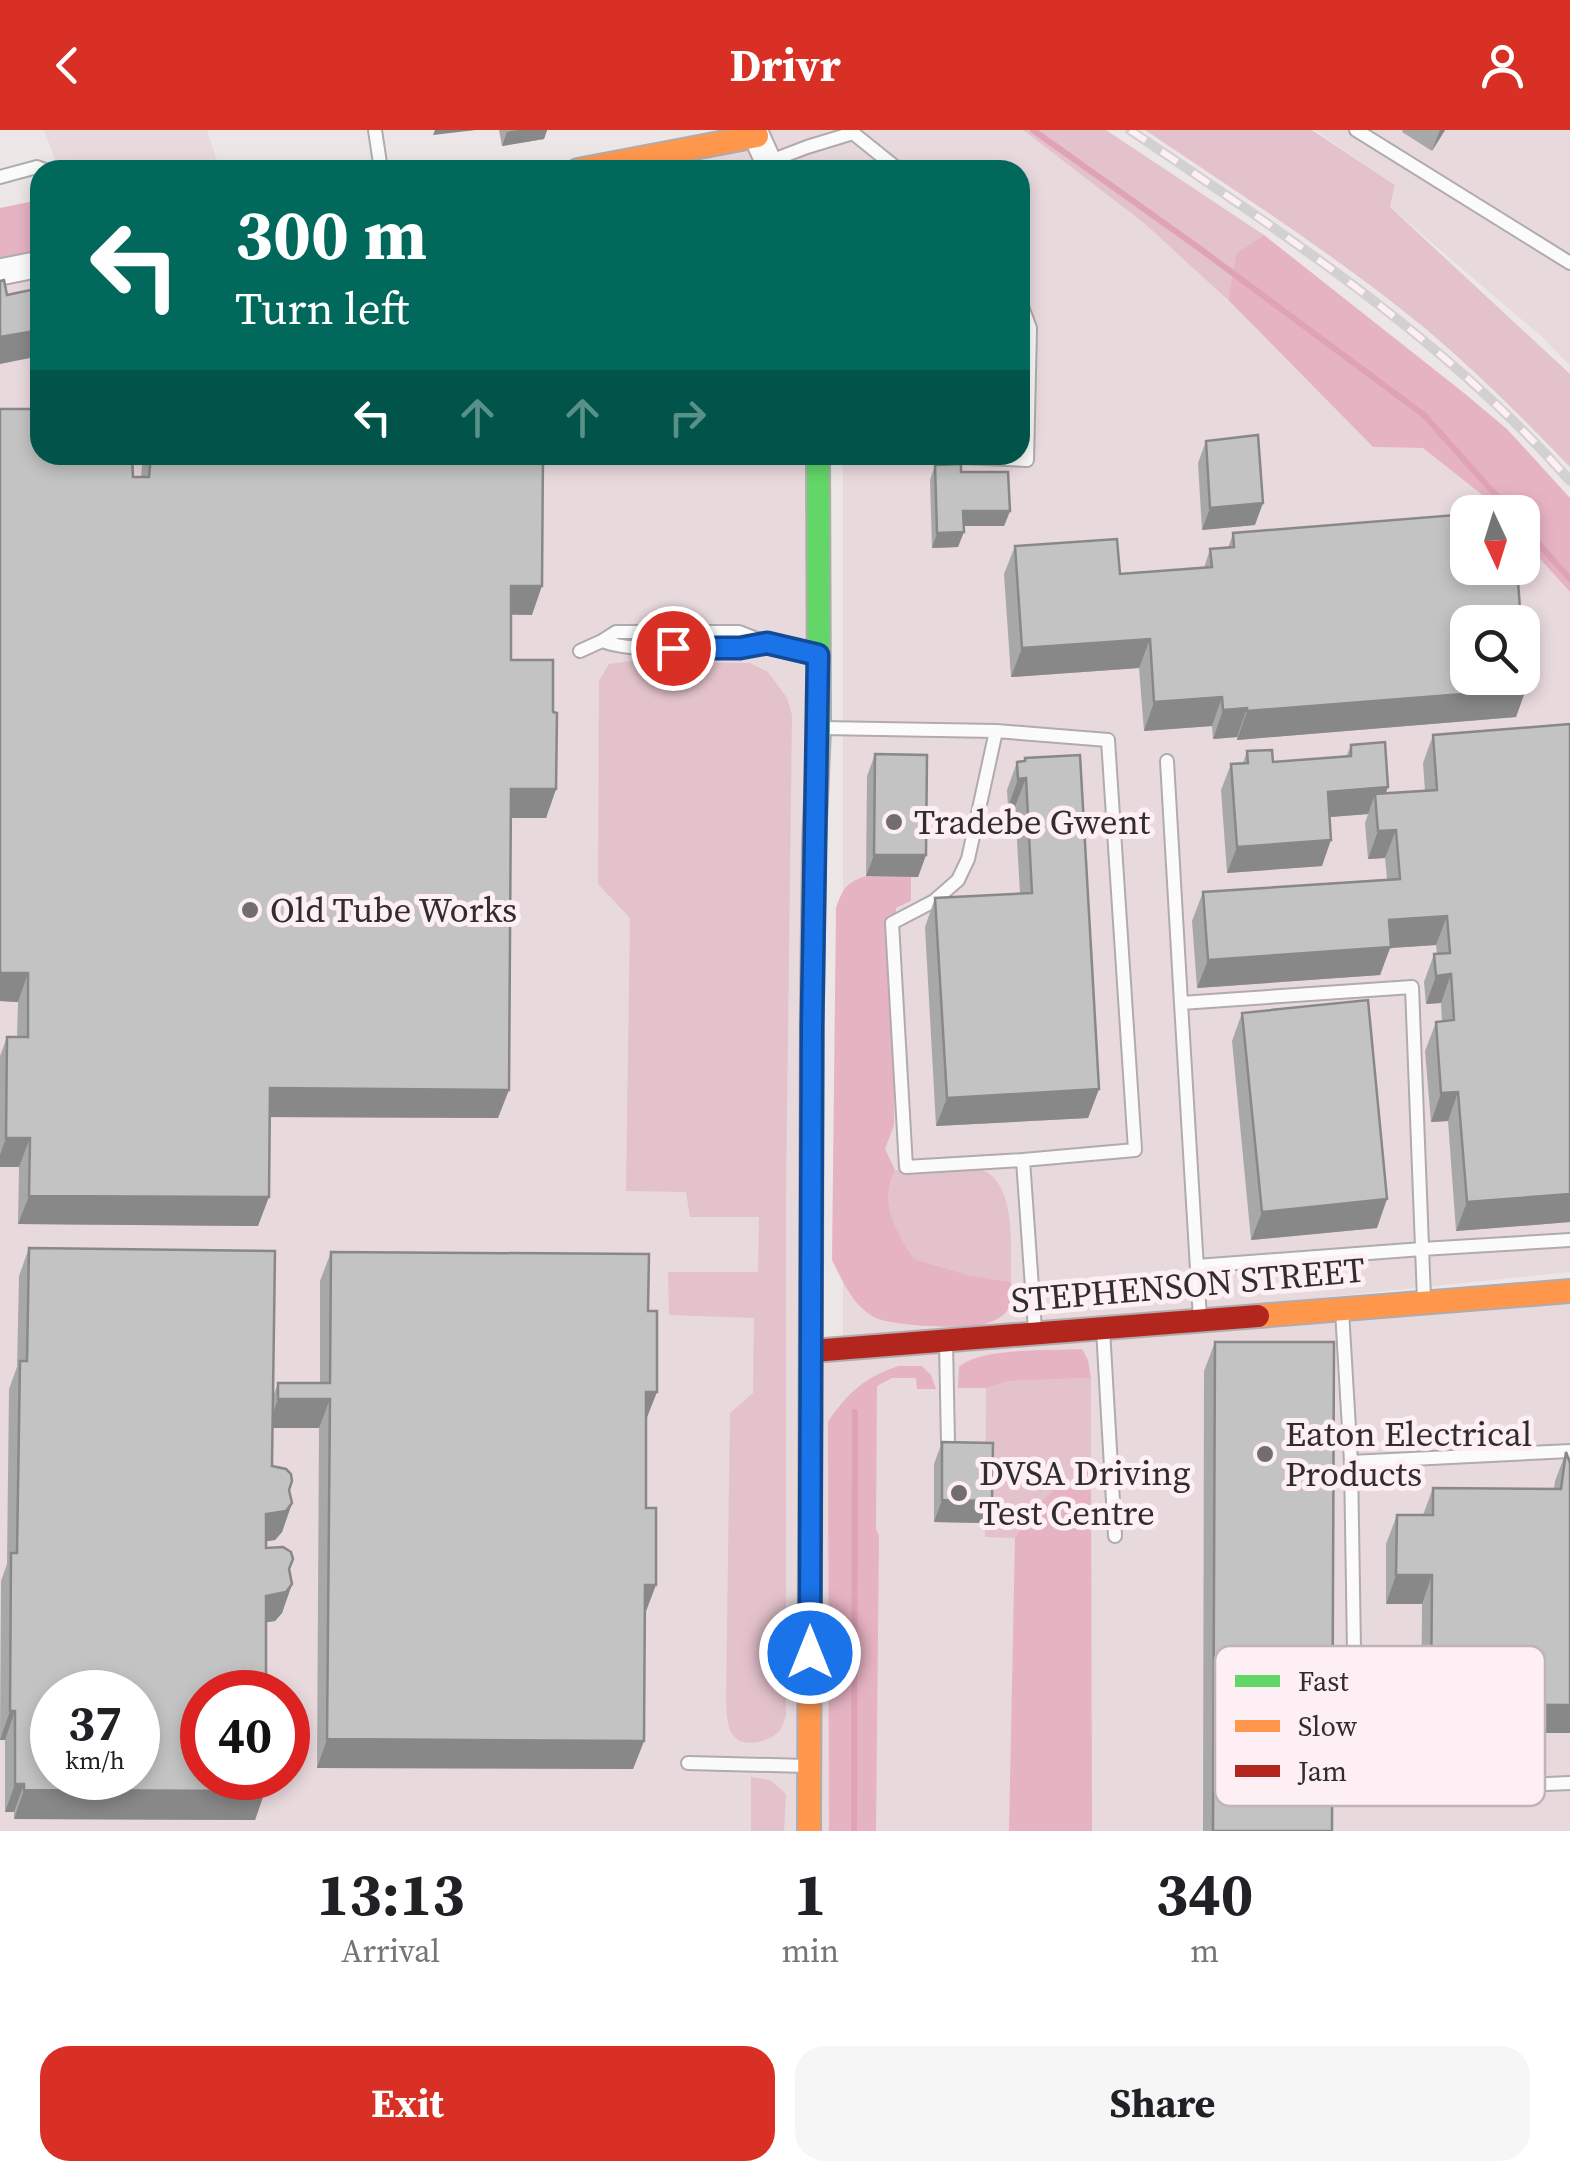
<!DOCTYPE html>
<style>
body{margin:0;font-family:"Source Serif 4",serif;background:#f6f6f6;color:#202124;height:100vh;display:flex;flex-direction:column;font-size:38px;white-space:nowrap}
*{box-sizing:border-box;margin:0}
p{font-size:32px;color:#757577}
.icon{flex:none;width:55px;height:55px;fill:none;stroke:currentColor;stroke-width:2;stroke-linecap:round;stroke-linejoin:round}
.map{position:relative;height:1701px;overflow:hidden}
.sheet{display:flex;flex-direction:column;background:#fff;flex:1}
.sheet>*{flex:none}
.banner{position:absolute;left:30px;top:30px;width:1000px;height:305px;border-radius:30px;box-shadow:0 5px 15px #0003;background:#00695c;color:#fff;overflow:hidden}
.needle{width:65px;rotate:176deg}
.buttons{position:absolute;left:1450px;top:365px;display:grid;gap:20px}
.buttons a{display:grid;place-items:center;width:90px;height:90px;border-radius:20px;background:#fff;box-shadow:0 5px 15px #0003;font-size:50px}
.speed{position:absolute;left:30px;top:1540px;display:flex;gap:20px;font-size:50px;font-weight:700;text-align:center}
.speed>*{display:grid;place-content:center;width:130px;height:130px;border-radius:50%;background:#fff;box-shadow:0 5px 15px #0003;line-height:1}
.speed small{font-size:25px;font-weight:400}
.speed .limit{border:15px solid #d22;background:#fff;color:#111}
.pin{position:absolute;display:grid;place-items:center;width:85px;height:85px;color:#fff;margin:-42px;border:5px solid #fff;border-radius:50%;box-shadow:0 2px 10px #0007}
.me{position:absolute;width:110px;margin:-55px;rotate:0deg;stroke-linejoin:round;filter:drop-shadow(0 0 8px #0008)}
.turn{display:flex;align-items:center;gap:35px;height:210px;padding:0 40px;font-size:45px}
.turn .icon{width:130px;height:130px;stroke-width:2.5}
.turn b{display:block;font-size:70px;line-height:85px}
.lanes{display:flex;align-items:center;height:95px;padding:0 40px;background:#0003;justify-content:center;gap:50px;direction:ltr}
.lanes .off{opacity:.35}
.eta{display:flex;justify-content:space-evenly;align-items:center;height:170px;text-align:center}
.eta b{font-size:60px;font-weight:700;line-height:70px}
.cta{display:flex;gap:20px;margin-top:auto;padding:20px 40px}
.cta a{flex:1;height:115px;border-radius:30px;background:#d93025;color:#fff;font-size:40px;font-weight:700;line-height:115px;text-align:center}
.cta a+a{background:#f6f6f6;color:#202124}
header{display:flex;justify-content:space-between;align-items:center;height:130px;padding:0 40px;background:#d93025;color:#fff;font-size:45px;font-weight:700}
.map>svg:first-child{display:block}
.built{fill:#e8d9dd;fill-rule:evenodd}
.green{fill:#e4c2cb}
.forest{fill:#e6b3c3}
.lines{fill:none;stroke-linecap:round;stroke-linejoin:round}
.stream{stroke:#e0a2b5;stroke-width:6}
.lane-casing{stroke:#b0abac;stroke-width:16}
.street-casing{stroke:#b0abac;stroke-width:29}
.fast-casing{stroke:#b0abac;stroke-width:26}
.slow-casing{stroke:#b0abac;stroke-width:26}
.jam-casing{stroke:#b0abac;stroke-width:26}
.lane{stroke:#fcfbfb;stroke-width:12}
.street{stroke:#fcfbfb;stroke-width:25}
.fast{stroke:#63d668;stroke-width:22}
.slow{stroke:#ff974d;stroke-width:22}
.jam{stroke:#b3261e;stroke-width:22}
.rail-casing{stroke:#d2d0d1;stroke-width:10}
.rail{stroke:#fdeff3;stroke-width:6;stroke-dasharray:19;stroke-linecap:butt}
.wall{fill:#a9a8a8}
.shaded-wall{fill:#898888}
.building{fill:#c4c3c3;stroke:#898888;stroke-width:2.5;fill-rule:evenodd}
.route-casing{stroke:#114b97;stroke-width:25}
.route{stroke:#1a73e8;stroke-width:18}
.poi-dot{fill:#726d6f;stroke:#fdeff3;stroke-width:4}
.labels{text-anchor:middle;stroke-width:10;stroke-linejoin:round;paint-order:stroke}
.poi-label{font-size:35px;fill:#312c2e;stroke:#fdeff3;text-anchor:start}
.street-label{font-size:35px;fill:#312c2e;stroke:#fdeff3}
.key{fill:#fdeff3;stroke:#c0b4b8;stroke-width:2.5}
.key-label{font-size:28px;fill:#312c2e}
</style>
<header><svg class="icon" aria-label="back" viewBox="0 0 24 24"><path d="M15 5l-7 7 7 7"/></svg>Drivr<svg class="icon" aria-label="person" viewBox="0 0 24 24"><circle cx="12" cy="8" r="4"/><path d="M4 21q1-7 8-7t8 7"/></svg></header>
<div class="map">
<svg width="1570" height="1701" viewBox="0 0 1570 1701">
<rect width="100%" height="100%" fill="#ece6e7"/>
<path class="built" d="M 44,0 L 207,0 L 220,40 L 59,40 Z
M 751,0 L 1023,0 L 1144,93 L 1211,154 L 1373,317 L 1423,318 L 1481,364 L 1498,382 L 1468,382 L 1468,438 L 1522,438 L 1523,410 L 1570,462 L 1570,1142 L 884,1213 L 1570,1169 L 1570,1701 L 0,1701 L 0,142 L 40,134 L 40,325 L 818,325 L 812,1220 L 843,1216 L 843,325 L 1020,325 L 1020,40 L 578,40 ZM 1468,492 L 1522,492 L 1522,548 L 1468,548 ZM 52,1562 L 138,1562 L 138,1648 L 52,1648 ZM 202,1562 L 288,1562 L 288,1648 L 202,1648 Z
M 1315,0 L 1570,0 L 1570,236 L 1541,206 L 1390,77 L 1395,55 Z"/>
<path class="green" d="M 1023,0 L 1106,0 L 1264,105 L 1236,123 L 1228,170 L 1144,93 Z
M 1145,0 L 1312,0 L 1395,55 L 1390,77 L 1570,244 L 1570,337 C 1524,289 1477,242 1426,199 C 1338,127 1240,64 1145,0 Z
M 631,531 L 750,533 L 768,542 L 787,568 L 792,585 L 786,1063 L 786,1585 C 784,1590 783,1596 780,1600 C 772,1611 746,1618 736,1608 C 726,1600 727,1582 726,1570 L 730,1283 L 753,1263 L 754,1188 L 669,1185 L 668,1142 L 758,1142 L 759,1087 L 690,1087 L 686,1062 L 626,1061 L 630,788 L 598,754 L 599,551 L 609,534 Z
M 980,1039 C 1018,1052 1010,1119 1011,1152 L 968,1145 L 913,1129 C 895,1100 879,1074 895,1040 Z
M 1091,1248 L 1091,1340 C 1052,1358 1037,1370 1015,1408 L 985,1407 L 986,1258 L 1009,1251 Z
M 751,1647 L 770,1650 L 786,1664 L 784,1701 L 751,1701 Z"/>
<path class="forest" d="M 34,71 L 40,85 L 40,134 L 0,142 L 0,78 Z
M 1264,105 L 1464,263 L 1507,299 L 1570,368 L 1570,462 L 1523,410 L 1522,382 L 1498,382 L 1481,364 L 1423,318 L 1373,317 L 1228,170 L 1236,123 Z
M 866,746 L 911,747 L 911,771 L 896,778 L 894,995 L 885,1019 L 895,1040 C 879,1074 895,1100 914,1129 L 968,1145 L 1011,1152 C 1011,1162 1013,1173 1006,1182 C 1001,1189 987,1194 979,1195 C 960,1199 887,1196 872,1186 C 852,1174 842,1150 832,1130 L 836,778 C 843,759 845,753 866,746 Z
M 1082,1219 L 1088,1230 L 1091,1248 L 1009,1251 L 986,1258 L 958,1258 L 959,1237 C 980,1217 1052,1221 1082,1219 Z
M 899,1236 L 922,1236 L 931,1245 L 936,1259 L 917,1259 L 916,1248 L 892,1248 L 877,1256 L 876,1399 L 879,1406 L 876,1701 L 829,1701 L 828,1292 C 847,1263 866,1246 899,1236 Z
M 1091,1340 L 1092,1701 L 1009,1701 L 1015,1408 C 1037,1370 1052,1358 1091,1340 Z"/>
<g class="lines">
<path class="stream" d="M 1033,0 L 1199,118 L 1424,285 L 1511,382
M 1522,395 L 1570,449
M 854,1701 L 855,1282"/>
<defs>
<path id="lane" d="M 375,0 L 381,40
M 1356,0 L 1570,133
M 768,32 L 807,17 L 853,3 L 899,40
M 0,47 L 37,37 L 45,40
M 913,325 L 1027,330 L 1030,198 L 1020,171
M 767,513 C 728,520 637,524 602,511 L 616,502 L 739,502 L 767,513 L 816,525
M 580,521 L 602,511
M 822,598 L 996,601 L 1108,610 L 1135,1020 L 1023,1030 L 1035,1200
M 996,601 L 968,729 L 958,750 L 934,771 L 892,793 L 906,1037 L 1023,1030
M 1167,631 L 1181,873
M 1197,1136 L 1422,1119 L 1570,1110
M 1342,1181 L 1351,1332 L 1354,1520 L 1361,1593 L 1371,1627 L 1394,1646 L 1427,1659 L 1570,1653
M 1200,1189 L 1181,873 L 1412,857 L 1424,1169
M 1103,1199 L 1115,1406
M 946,1213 L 948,1313
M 1351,1332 L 1570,1321
M 688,1633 L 807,1636"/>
<path id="street" d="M 754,0 L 772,40
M 0,142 L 40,134"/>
<path id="fast" d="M 812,874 L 814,714 L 819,598 L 818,325"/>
<path id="slow" d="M 578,40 L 757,6
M 1258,1186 L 1570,1161
M 809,1701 L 812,874"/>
<path id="jam" d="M 812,1221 L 1258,1186"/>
</defs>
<use href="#lane" class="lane-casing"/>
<use href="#street" class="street-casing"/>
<use href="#fast" class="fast-casing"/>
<use href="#slow" class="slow-casing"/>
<use href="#jam" class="jam-casing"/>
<use href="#lane" class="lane"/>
<use href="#street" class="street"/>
<use href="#fast" class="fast"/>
<use href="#slow" class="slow"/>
<use href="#jam" class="jam"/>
<defs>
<path id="rail" d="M 1130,0 C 1285,105 1446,209 1570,351"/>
</defs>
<use href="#rail" class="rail-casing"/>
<use href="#rail" class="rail"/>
</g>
<path class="wall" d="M 499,0 L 547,0 L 544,9 L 502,16 Z
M 1403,0 L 1445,0 L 1432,21 L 1402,2 Z
M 0,279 L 133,347 L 141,347 L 143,325 L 543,325 L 532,485 L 511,485 L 511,530 L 553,582 L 556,659 L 546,688 L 511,688 L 498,988 L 269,987 L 258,1096 L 18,1094 L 19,1037 L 0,1037 L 0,926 L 7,907 L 17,907 L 18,872 L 0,871 Z
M 1206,311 L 1255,395 L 1202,400 L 1198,333 Z
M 935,335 L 1010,381 L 1004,396 L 963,396 L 958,417 L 932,418 L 930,350 Z
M 1233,403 L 1526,559 L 1516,587 L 1237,610 L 1237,607 L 1213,609 L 1212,596 L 1144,601 L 1139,538 L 1011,547 L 1004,444 L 1015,416 L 1120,444 L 1204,438 L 1210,419 L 1228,418 Z
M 1570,594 L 1570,1092 L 1456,1101 L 1448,991 L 1431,992 L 1425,921 L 1436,892 L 1442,892 L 1441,873 L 1426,874 L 1424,852 L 1434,824 L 1437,824 L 1436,815 L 1390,818 L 1380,845 L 1197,858 L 1192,791 L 1203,762 L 1387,749 L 1385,728 L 1368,729 L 1365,693 L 1368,684 L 1330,687 L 1322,736 L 1227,743 L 1221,660 L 1231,634 L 1243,633 L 1247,621 L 1273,632 L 1346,627 L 1351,615 L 1386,663 L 1425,661 L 1423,633 L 1433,605 Z
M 875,624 L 926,725 L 918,747 L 866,746 L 867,646 Z
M 1024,631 L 1099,959 L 1088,988 L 936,996 L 925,797 L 935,768 L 1020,763 L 1015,677 L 1008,677 L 1007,660 L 1017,632 Z
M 1242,883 L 1377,1098 L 1251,1110 L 1232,911 Z
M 29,1118 L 272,1269 L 278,1253 L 320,1253 L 320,1151 L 331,1122 L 646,1290 L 644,1611 L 633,1639 L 317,1638 L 319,1298 L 272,1298 L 272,1336 L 289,1360 L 292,1373 L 282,1402 L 275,1410 L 266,1411 L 266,1418 L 289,1440 L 292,1454 L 282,1483 L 275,1491 L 266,1492 L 265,1661 L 255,1690 L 14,1689 L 14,1682 L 5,1682 L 5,1610 L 0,1610 L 1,1451 L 7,1434 L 9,1259 L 17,1237 L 19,1146 Z
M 1215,1212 L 1332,1701 L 1203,1701 L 1204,1241 Z
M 942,1312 L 992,1371 L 984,1393 L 934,1392 L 934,1334 Z
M 1566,1322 L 1570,1603 L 1421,1603 L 1422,1474 L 1386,1474 L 1386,1414 L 1397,1385 L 1423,1385 L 1433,1358 L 1554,1359 L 1555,1351 Z"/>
<path class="shaded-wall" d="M 435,0 L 476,0 L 433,5 Z
M 518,0 L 547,0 L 544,9 L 502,16 L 507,2 Z
M 1440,0 L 1445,0 L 1432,21 Z
M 40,200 L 40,226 L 0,234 L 0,207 Z
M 1263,373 L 1255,395 L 1202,400 L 1210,378 Z
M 963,381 L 1010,381 L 1004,396 L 958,396 Z
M 964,402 L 958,417 L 932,418 L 937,403 Z
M 511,456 L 542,456 L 532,485 L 501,484 Z
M 1150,509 L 1139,538 L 1011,547 L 1022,518 Z
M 1526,559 L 1516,587 L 1237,610 L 1247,581 Z
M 1222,567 L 1212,596 L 1144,601 L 1154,572 Z
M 1247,578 L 1237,607 L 1213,609 L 1223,580 Z
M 1026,648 L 1015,677 L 1008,677 L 1018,649 Z
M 1388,657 L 1379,683 L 1375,664 L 1368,684 L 1318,688 L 1328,662 Z
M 511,659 L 556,659 L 546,688 L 500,688 Z
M 1396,700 L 1385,728 L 1368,729 L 1378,701 Z
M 1331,710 L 1322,736 L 1227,743 L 1237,717 Z
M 874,725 L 926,725 L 918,747 L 866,746 Z
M 1447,786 L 1436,815 L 1390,818 L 1380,845 L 1197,858 L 1208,830 L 1389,790 Z
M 0,843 L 28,843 L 18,872 L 0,871 Z
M 1451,844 L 1441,873 L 1426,874 L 1436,846 Z
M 270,958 L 509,960 L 498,988 L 259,987 Z
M 1099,959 L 1088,988 L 936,996 L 947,968 Z
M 1458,962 L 1448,991 L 1431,992 L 1441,963 Z
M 6,1008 L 30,1008 L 19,1037 L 0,1037 L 0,1025 Z
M 1570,1064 L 1570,1092 L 1456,1101 L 1467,1072 Z
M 29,1066 L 269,1067 L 258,1096 L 18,1094 Z
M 1387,1069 L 1377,1098 L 1251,1110 L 1262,1082 Z
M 646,1262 L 657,1262 L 646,1290 Z
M 278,1269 L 330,1269 L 319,1298 L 268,1298 Z
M 942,1370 L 992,1371 L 984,1393 L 934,1392 Z
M 292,1373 L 282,1402 L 275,1410 L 256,1413 L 266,1384 Z
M 1396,1445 L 1432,1445 L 1422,1474 L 1386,1474 Z
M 292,1454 L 282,1483 L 275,1491 L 256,1494 L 266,1466 L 280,1463 Z
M 645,1455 L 656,1455 L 645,1484 Z
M 1431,1574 L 1570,1575 L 1570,1603 L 1421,1603 Z
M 10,1581 L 15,1581 L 5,1610 L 0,1610 Z
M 327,1609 L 644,1611 L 633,1639 L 317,1638 Z
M 15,1654 L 24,1654 L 14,1682 L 5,1682 Z
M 24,1660 L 265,1661 L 255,1690 L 14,1689 Z"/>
<path class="building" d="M 4,150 L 7,165 L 40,158 L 40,200 L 0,207 L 0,151 Z
M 0,279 L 40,279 L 40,325 L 132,325 L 133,347 L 149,347 L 151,325 L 543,325 L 542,456 L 511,456 L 511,530 L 553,530 L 553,582 L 557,583 L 556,659 L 511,659 L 509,960 L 270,958 L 269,1067 L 29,1066 L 30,1008 L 6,1008 L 7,907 L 28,907 L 28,843 L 0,843 Z
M 1258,305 L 1263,373 L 1210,378 L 1206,311 Z
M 961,334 L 961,342 L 1008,342 L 1010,381 L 963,381 L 964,402 L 937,403 L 935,335 Z
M 1468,384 L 1468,438 L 1517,438 L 1521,492 L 1468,492 L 1468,548 L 1522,548 L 1522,512 L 1526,559 L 1247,581 L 1247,578 L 1223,580 L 1222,567 L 1154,572 L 1150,509 L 1022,518 L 1015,416 L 1117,409 L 1120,444 L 1212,437 L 1210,419 L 1234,417 L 1233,403 Z
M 1570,594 L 1570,1064 L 1467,1072 L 1458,962 L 1441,963 L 1436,892 L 1454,890 L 1451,844 L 1436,846 L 1434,824 L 1450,823 L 1447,786 L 1389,790 L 1391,817 L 1208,830 L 1203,762 L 1400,749 L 1396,700 L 1378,701 L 1375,664 L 1437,660 L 1433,605 Z
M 1385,612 L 1388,657 L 1328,662 L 1331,710 L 1237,717 L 1231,634 L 1248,633 L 1247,621 L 1272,620 L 1273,632 L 1351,626 L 1351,615 Z
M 875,624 L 927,625 L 926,725 L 874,725 Z
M 1080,625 L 1099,959 L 947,968 L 935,768 L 1032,763 L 1026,648 L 1018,649 L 1017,632 L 1025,631 L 1025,628 Z
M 1368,870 L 1387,1069 L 1262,1082 L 1242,883 Z
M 29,1118 L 275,1121 L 272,1336 L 286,1339 L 291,1344 L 292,1351 L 289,1360 L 292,1373 L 286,1381 L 266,1384 L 266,1418 L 283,1417 L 291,1422 L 293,1429 L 289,1439 L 292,1454 L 286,1462 L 266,1466 L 266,1562 L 202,1562 L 202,1648 L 265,1648 L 265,1661 L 24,1660 L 24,1654 L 15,1654 L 15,1581 L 10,1581 L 11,1423 L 17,1423 L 20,1231 L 27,1231 ZM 52,1562 L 138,1562 L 138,1648 L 52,1648 Z
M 331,1122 L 649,1124 L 648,1181 L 657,1181 L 657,1262 L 646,1262 L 646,1378 L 656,1378 L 656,1455 L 645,1455 L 644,1611 L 327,1609 L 330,1269 L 278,1269 L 278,1253 L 330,1253 Z
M 1215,1212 L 1334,1212 L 1332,1701 L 1213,1701 Z
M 942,1312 L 993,1313 L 992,1371 L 942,1370 Z
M 1566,1322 L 1570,1333 L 1570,1575 L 1431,1574 L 1432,1445 L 1396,1445 L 1397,1385 L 1433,1385 L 1433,1358 L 1561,1359 Z"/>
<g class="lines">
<defs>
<path id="route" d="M 673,518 L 740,518 L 767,513 L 818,525 C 817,649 813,772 812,896 C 810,1105 812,1314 810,1523"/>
</defs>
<use href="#route" class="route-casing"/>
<use href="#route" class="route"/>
</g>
<g class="poi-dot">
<circle cx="894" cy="692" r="10"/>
<circle cx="250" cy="780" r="10"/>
<circle cx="1265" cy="1324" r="10"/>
<circle cx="959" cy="1363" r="10"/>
</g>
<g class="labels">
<g class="poi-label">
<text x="914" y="704">Tradebe Gwent</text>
<text x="270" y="792">Old Tube Works</text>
<text x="1285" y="1316">Eaton Electrical<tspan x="1285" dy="40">Products</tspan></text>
<text x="979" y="1355">DVSA Driving<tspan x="979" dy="40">Test Centre</tspan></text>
</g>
<g class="street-label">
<text transform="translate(1188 1155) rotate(-5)" y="12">STEPHENSON STREET</text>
</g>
</g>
<rect x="1215" y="1516" width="330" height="160" rx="15" class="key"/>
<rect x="1235" y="1545" width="45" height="12" fill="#63d668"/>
<rect x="1235" y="1590" width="45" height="12" fill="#ff974d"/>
<rect x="1235" y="1635" width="45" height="12" fill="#b3261e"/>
<g class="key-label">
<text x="1298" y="1561">Fast</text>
<text x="1298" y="1606">Slow</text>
<text x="1298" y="1651">Jam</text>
</g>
</svg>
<div class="buttons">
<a><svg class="needle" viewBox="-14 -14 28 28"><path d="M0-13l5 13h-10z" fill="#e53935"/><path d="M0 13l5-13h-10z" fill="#757577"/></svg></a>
<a><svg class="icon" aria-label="search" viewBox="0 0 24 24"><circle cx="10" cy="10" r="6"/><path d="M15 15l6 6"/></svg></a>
</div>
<div class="speed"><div>37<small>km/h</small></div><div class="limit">40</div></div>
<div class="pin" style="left:673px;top:518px;background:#d93025"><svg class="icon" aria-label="arrive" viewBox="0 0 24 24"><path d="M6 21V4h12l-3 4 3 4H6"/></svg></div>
<svg class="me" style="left:810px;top:1523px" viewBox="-20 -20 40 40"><circle r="17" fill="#1a73e8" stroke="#fff" stroke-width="3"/><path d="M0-11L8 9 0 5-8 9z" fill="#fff"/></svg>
<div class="banner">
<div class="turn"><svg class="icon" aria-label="left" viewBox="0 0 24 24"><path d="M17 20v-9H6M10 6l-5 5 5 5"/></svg><div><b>300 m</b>Turn left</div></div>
<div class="lanes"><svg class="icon" aria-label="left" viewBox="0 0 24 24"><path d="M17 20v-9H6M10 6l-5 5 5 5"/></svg><svg class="icon off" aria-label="ahead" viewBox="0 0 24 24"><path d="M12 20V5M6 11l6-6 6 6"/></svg><svg class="icon off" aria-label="ahead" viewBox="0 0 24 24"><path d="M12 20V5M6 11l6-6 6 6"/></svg><svg class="icon off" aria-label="right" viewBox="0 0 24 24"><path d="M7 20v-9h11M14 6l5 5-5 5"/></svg></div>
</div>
</div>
<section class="sheet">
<div class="eta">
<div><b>13:13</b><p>Arrival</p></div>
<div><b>1</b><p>min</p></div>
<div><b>340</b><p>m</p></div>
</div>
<div class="cta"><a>Exit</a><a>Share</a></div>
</section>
